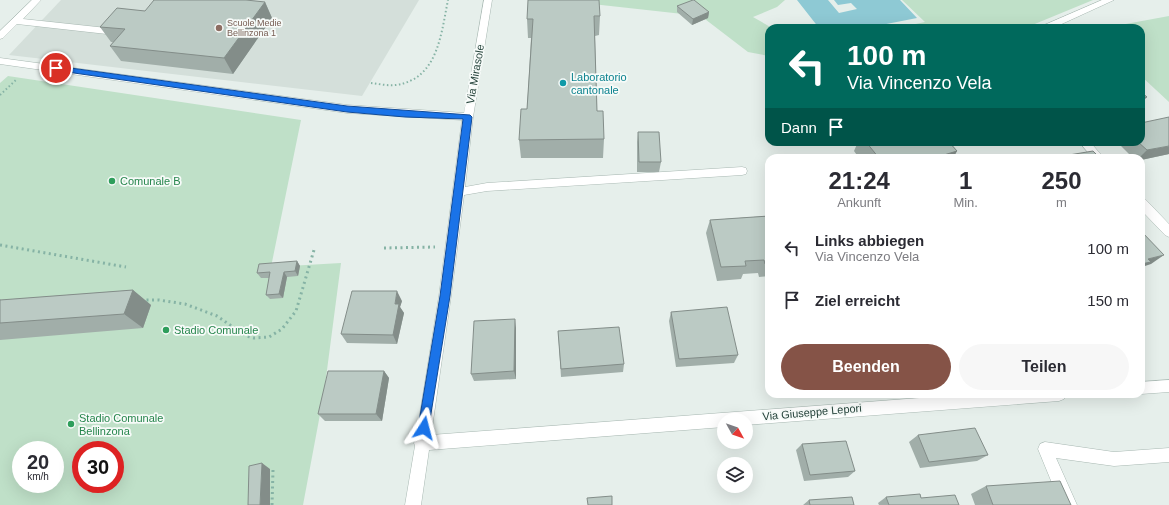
<!DOCTYPE html>
<html lang="de">
<style>
body{margin:0;font-family:Helvetica,sans-serif;background:#f7f7f7;color:#2b2b33;height:100vh;display:flex;flex-direction:column;font-size:15px;white-space:nowrap}
*{box-sizing:border-box;margin:0}
p{font-size:13px;color:#7c7c81}
.icon{flex:none;width:22px;height:22px;fill:none;stroke:currentColor;stroke-width:2;stroke-linecap:round;stroke-linejoin:round}
.map{position:relative;flex:1;overflow:hidden}
.side{position:absolute;left:765px;top:154px;width:380px;height:244px;display:flex;flex-direction:column;background:#fff;border-radius:12px;box-shadow:0 4px 16px #0002}
.side>*{flex:none}
.banner{position:absolute;left:765px;top:24px;width:380px;height:122px;border-radius:12px;box-shadow:0 4px 16px #0002;background:#00695c;color:#fff;overflow:hidden}
.needle{width:26px;rotate:130deg}
.tools{position:absolute;left:717px;top:413px;display:grid;gap:8px}
.tools a{display:grid;place-items:center;width:36px;height:36px;border-radius:50%;background:#fff;box-shadow:0 4px 16px #0002;font-size:20px}
.speed{position:absolute;left:12px;top:441px;display:flex;gap:8px;font-size:20px;font-weight:700;text-align:center}
.speed>*{display:grid;place-content:center;width:52px;height:52px;border-radius:50%;background:#fff;box-shadow:0 4px 16px #0002;line-height:1}
.speed small{font-size:10px;font-weight:400}
.speed .limit{border:6px solid #d22;background:#fff;color:#111}
.pin{position:absolute;display:grid;place-items:center;width:34px;height:34px;color:#fff;margin:-17px;border:2px solid #fff;border-radius:50%;box-shadow:0 1px 4px #0007}
.me{position:absolute;width:44px;margin:-22px;rotate:9deg;stroke-linejoin:round;filter:drop-shadow(0 0 3px #0008)}
.turn{display:flex;align-items:center;gap:14px;height:84px;padding:0 16px;font-size:18px}
.turn .icon{width:52px;height:52px;stroke-width:2.5}
.turn b{display:block;font-size:28px;line-height:34px}
.then{display:flex;align-items:center;height:38px;padding:0 16px;background:#0003;gap:8px;font-size:15px}
.eta{display:flex;justify-content:space-evenly;align-items:center;height:68px;text-align:center}
.eta b{font-size:24px;font-weight:700;line-height:28px}
.action{display:flex;gap:8px;margin-top:auto;padding:8px 16px}
.action a{flex:1;height:46px;border-radius:24px;background:#855347;color:#fff;font-size:16px;font-weight:700;line-height:46px;text-align:center}
.action a+a{background:#f7f7f7;color:#2b2b33}
ul{padding:0;list-style:none}
li{display:flex;align-items:center;gap:12px;height:52px;padding:0 16px}
li div{flex:1}
li b{display:block;font-size:15px}
li em{font-style:normal}
.map>svg:first-child{display:block}
.built{fill:#d4dfda}
.green{fill:#bfe0c8;fill-rule:evenodd}
.water{fill:#8ec9d4}
.lines{fill:none;stroke-linecap:round;stroke-linejoin:round}
.minor-casing{stroke:#a8b8b2;stroke-width:1}
.path-far1{stroke:#86b3a5;stroke-width:2;stroke-dasharray:1.5 2.5;stroke-linecap:butt}
.path{stroke:#86b3a5;stroke-width:3;stroke-dasharray:2 3.5;stroke-linecap:butt}
.minor{fill:#fff;fill-rule:evenodd}
.wall{fill:#a1aea9}
.shaded-wall{fill:#838d89}
.building{fill:#bbcac4;stroke:#838d89}
.route{fill:#1a73e8;stroke:#114b97}
.education-dot{fill:#8d6e63;stroke:#f7fbf9;stroke-width:1.5}
.culture-dot{fill:#0f9aa8;stroke:#f7fbf9;stroke-width:1.5}
.leisure-dot{fill:#2e9e5b;stroke:#f7fbf9;stroke-width:1.5}
.labels{text-anchor:middle;stroke-width:3.5;stroke-linejoin:round;paint-order:stroke}
.far-education-label{font-size:9px;fill:#785e54;stroke:#f7fbf9;text-anchor:start}
.street-label{font-size:11px;fill:#24423a;stroke:#f7fbf9}
.culture-label{font-size:11px;fill:#0d838f;stroke:#f7fbf9;text-anchor:start}
.leisure-label{font-size:11px;fill:#27864d;stroke:#f7fbf9;text-anchor:start}
</style>
<div class="map">
<svg width="1169" height="505" viewBox="0 0 1169 505">
<rect width="100%" height="100%" fill="#e6efeb"/>
<path class="built" d="M 61,0 L 419,0 L 362,96 L 9,55 Z"/>
<path class="green" d="M 556,0 L 785,0 L 777,7 L 753,17 L 772,28 L 769,28 L 769,56 L 748,52 L 701,16 Z
M 902,0 L 1093,0 L 1025,28 L 896,28 L 925,22 Z
M 1169,16 L 1169,102 L 1141,76 L 1141,28 L 1104,28 Z
M 8,76 L 301,120 L 271,267 L 341,263 L 324,393 L 303,505 L 0,505 L 0,83 ZM 21,450 L 55,450 L 55,484 L 21,484 ZM 81,450 L 115,450 L 115,484 L 81,484 Z"/>
<path class="water" d="M 797,0 L 828,0 L 839,13 L 857,9 L 851,3 L 838,5 L 834,0 L 900,0 L 917,18 L 866,28 L 819,28 Z"/>
<g class="lines">
<defs>
<path id="minor" d="M 32,0 L 41,0 L 23,19 L 116,29 L 121,32 L 116,35 L 17,24 L 3,38 L 0,39 L 0,31 Z
M 484,0 L 492,0 L 473,117 L 465,187 L 487,183 L 742,167 L 746,168 L 747,171 L 746,174 L 742,175 L 487,191 L 464,195 L 451,296 L 431,435 L 972,394 L 1066,394 L 1064,399 L 1059,401 L 746,425 L 746,420 L 724,420 L 724,427 L 429,450 L 421,505 L 405,505 L 415,446 L 414,443 L 416,438 L 439,296 L 462,120 L 347,113 L 0,64 L 0,58 L 347,105 L 464,113 Z
M 1102,0 L 1114,0 L 1053,28 L 1040,28 L 1042,26 Z
M 1079,142 L 1090,142 L 1104,158 L 1093,158 Z
M 1141,198 L 1145,199 L 1169,224 L 1169,237 L 1165,235 L 1141,210 Z
M 1169,380 L 1169,392 L 1141,394 L 1140,394 L 1141,394 L 1141,382 Z
M 1045,442 L 1114,452 L 1169,448 L 1169,462 L 1114,466 L 1056,458 L 1077,505 L 1061,505 L 1038,449 L 1040,444 Z"/>
</defs>
<use href="#minor" class="minor-casing"/>
<path class="path-far1" d="M 371,83 C 379,84 388,86 396,85 C 438,79 441,34 448,0
M 0,95 L 17,79"/>
<path class="path" d="M 0,245 L 126,267
M 384,248 L 435,247
M 141,300 L 159,300 L 185,304 L 217,316 L 246,336 L 254,338 L 269,337 L 282,329 L 296,311 L 314,250
M 272,505 L 273,470"/>
<use href="#minor" class="minor"/>
</g>
<path class="wall" d="M 265,2 L 272,18 L 233,74 L 121,61 L 110,46 L 113,42 L 111,42 L 100,27 L 145,11 Z
M 677,6 L 709,12 L 708,18 L 692,25 L 677,12 Z
M 600,16 L 599,35 L 595,36 L 597,111 L 604,139 L 603,158 L 521,158 L 519,140 L 527,109 L 531,38 L 528,38 L 527,19 Z
M 638,132 L 661,162 L 659,172 L 637,172 L 637,142 Z
M 858,142 L 949,142 L 957,151 L 953,158 L 859,158 L 854,151 Z
M 1117,142 L 1141,142 L 1169,154 L 1141,160 L 1141,158 L 1133,158 Z
M 769,216 L 769,276 L 759,277 L 758,273 L 743,274 L 741,279 L 717,281 L 706,233 L 710,220 Z
M 297,261 L 300,266 L 298,276 L 287,277 L 283,298 L 270,299 L 266,295 L 269,278 L 261,278 L 257,273 Z
M 133,290 L 151,305 L 143,328 L 0,340 L 0,299 L 1,300 Z
M 402,301 L 400,307 L 404,313 L 397,344 L 347,343 L 341,334 Z
M 671,312 L 738,355 L 734,363 L 676,367 L 669,321 Z
M 516,328 L 516,379 L 474,381 L 471,374 Z
M 558,331 L 624,364 L 623,372 L 561,377 Z
M 384,371 L 389,378 L 382,421 L 325,421 L 318,414 Z
M 918,435 L 988,455 L 977,461 L 920,468 L 909,442 Z
M 802,444 L 855,471 L 848,477 L 804,481 L 796,450 Z
M 986,486 L 1071,505 L 975,505 L 971,494 Z
M 886,497 L 921,498 L 959,505 L 879,505 L 878,503 Z
M 809,500 L 854,505 L 803,505 Z"/>
<path class="shaded-wall" d="M 265,2 L 272,18 L 233,74 L 224,58 Z
M 709,12 L 708,18 L 692,25 L 693,19 Z
M 1147,97 L 1141,103 L 1141,98 Z
M 1169,146 L 1169,154 L 1141,160 L 1141,158 L 1139,158 L 1147,150 Z
M 957,151 L 953,158 L 934,158 Z
M 1164,255 L 1151,264 L 1145,266 L 1141,269 L 1141,264 L 1148,259 Z
M 297,261 L 300,266 L 298,276 L 295,271 Z
M 284,272 L 287,277 L 283,298 L 279,294 Z
M 133,290 L 151,305 L 143,328 L 124,314 Z
M 397,291 L 402,301 L 400,307 L 404,313 L 397,344 L 393,335 L 395,304 Z
M 515,319 L 516,328 L 516,379 L 514,371 Z
M 384,371 L 389,378 L 382,421 L 376,414 Z
M 262,463 L 270,469 L 270,505 L 260,505 Z"/>
<path class="building" d="M 154,0 L 246,0 L 265,2 L 224,58 L 110,46 L 125,29 L 100,27 L 117,8 L 145,11 Z
M 528,0 L 599,0 L 600,16 L 594,16 L 597,111 L 603,111 L 604,139 L 519,140 L 521,109 L 527,109 L 533,19 L 527,19 Z
M 693,0 L 694,0 L 709,12 L 693,19 L 677,6 Z
M 1141,92 L 1147,97 L 1141,98 Z
M 1169,117 L 1169,146 L 1147,150 L 1138,142 L 1141,142 L 1141,123 Z
M 638,132 L 659,132 L 661,162 L 639,162 Z
M 866,142 L 949,142 L 957,151 L 934,158 L 879,158 Z
M 1093,151 L 1100,158 L 1071,158 L 1069,155 Z
M 769,216 L 769,264 L 765,264 L 764,260 L 745,261 L 746,266 L 721,267 L 710,220 Z
M 1141,231 L 1164,255 L 1148,259 L 1151,262 L 1141,264 Z
M 297,261 L 295,271 L 284,272 L 279,294 L 266,295 L 270,272 L 257,273 L 259,264 Z
M 133,290 L 124,314 L 0,323 L 0,300 Z
M 352,291 L 397,291 L 395,304 L 399,304 L 393,335 L 341,334 Z
M 727,307 L 738,355 L 679,359 L 671,312 Z
M 515,319 L 514,371 L 471,374 L 474,321 Z
M 619,327 L 624,364 L 561,369 L 558,331 Z
M 328,371 L 384,371 L 376,414 L 318,414 Z
M 975,428 L 988,455 L 929,462 L 918,435 Z
M 846,441 L 855,471 L 810,475 L 802,444 Z
M 262,463 L 260,505 L 248,505 L 249,466 Z
M 1060,481 L 1071,505 L 993,505 L 986,486 Z
M 920,494 L 921,498 L 955,495 L 959,505 L 889,505 L 886,497 Z
M 612,496 L 612,505 L 588,505 L 587,498 Z
M 852,497 L 854,505 L 810,505 L 809,500 Z"/>
<path class="route" d="M 56,66 L 347,106 L 470,115 L 472,117 L 450,296 L 428,432 L 424,434 L 420,432 L 418,428 L 440,296 L 463,119 L 405,117 L 347,112 L 53,70 L 52,68 Z"/>
<circle class="education-dot" cx="219" cy="28" r="4"/>
<circle class="culture-dot" cx="563" cy="83" r="4"/>
<g class="leisure-dot">
<circle cx="112" cy="181" r="4"/>
<circle cx="166" cy="330" r="4"/>
<circle cx="71" cy="424" r="4"/>
</g>
<g class="labels">
<g class="far-education-label">
<text x="227" y="26">Scuole Medie<tspan x="227" dy="10">Bellinzona 1</tspan></text>
</g>
<g class="street-label">
<text transform="translate(475 74) rotate(-80)" y="4">Via Mirasole</text>
<text transform="translate(812 412) rotate(-5)" y="4">Via Giuseppe Lepori</text>
</g>
<g class="culture-label">
<text x="571" y="81">Laboratorio<tspan x="571" dy="13">cantonale</tspan></text>
</g>
<g class="leisure-label">
<text x="120" y="185">Comunale B</text>
<text x="174" y="334">Stadio Comunale</text>
<text x="79" y="422">Stadio Comunale<tspan x="79" dy="13">Bellinzona</tspan></text>
</g>
</g>
</svg>
<div class="tools">
<a><svg class="needle" viewBox="-14 -14 28 28"><path d="M0-13l5 13h-10z" fill="#e53935"/><path d="M0 13l5-13h-10z" fill="#7c7c81"/></svg></a>
<a><svg class="icon" aria-label="layers" viewBox="0 0 24 24"><path d="M12 4l9 5-9 5-9-5zM3 14l9 5 9-5"/></svg></a>
</div>
<div class="speed"><div>20<small>km/h</small></div><div class="limit">30</div></div>
<div class="pin" style="left:56px;top:68px;background:#d93025"><svg class="icon" aria-label="arrive" viewBox="0 0 24 24"><path d="M6 21V4h12l-3 4 3 4H6"/></svg></div>
<svg class="me" style="left:424px;top:428px" viewBox="-20 -20 40 40"><path d="M0-17L14 15 0 8-14 15z" fill="#1a73e8" stroke="#fff" stroke-width="4"/></svg>
<div class="banner">
<div class="turn"><svg class="icon" aria-label="left" viewBox="0 0 24 24"><path d="M17 20v-9H6M10 6l-5 5 5 5"/></svg><div><b>100 m</b>Via Vincenzo Vela</div></div>
<div class="then">Dann<svg class="icon" aria-label="arrive" viewBox="0 0 24 24"><path d="M6 21V4h12l-3 4 3 4H6"/></svg></div>
</div>
<section class="side">
<div class="eta">
<div><b>21:24</b><p>Ankunft</p></div>
<div><b>1</b><p>Min.</p></div>
<div><b>250</b><p>m</p></div>
</div>
<ul>
<li><svg class="icon" aria-label="left" viewBox="0 0 24 24"><path d="M17 20v-9H6M10 6l-5 5 5 5"/></svg><div><b>Links abbiegen</b><p>Via Vincenzo Vela</p></div><em>100 m</em></li>
<li><svg class="icon" aria-label="arrive" viewBox="0 0 24 24"><path d="M6 21V4h12l-3 4 3 4H6"/></svg><div><b>Ziel erreicht</b></div><em>150 m</em></li>
</ul>
<div class="action"><a>Beenden</a><a>Teilen</a></div>
</section>
</div>
